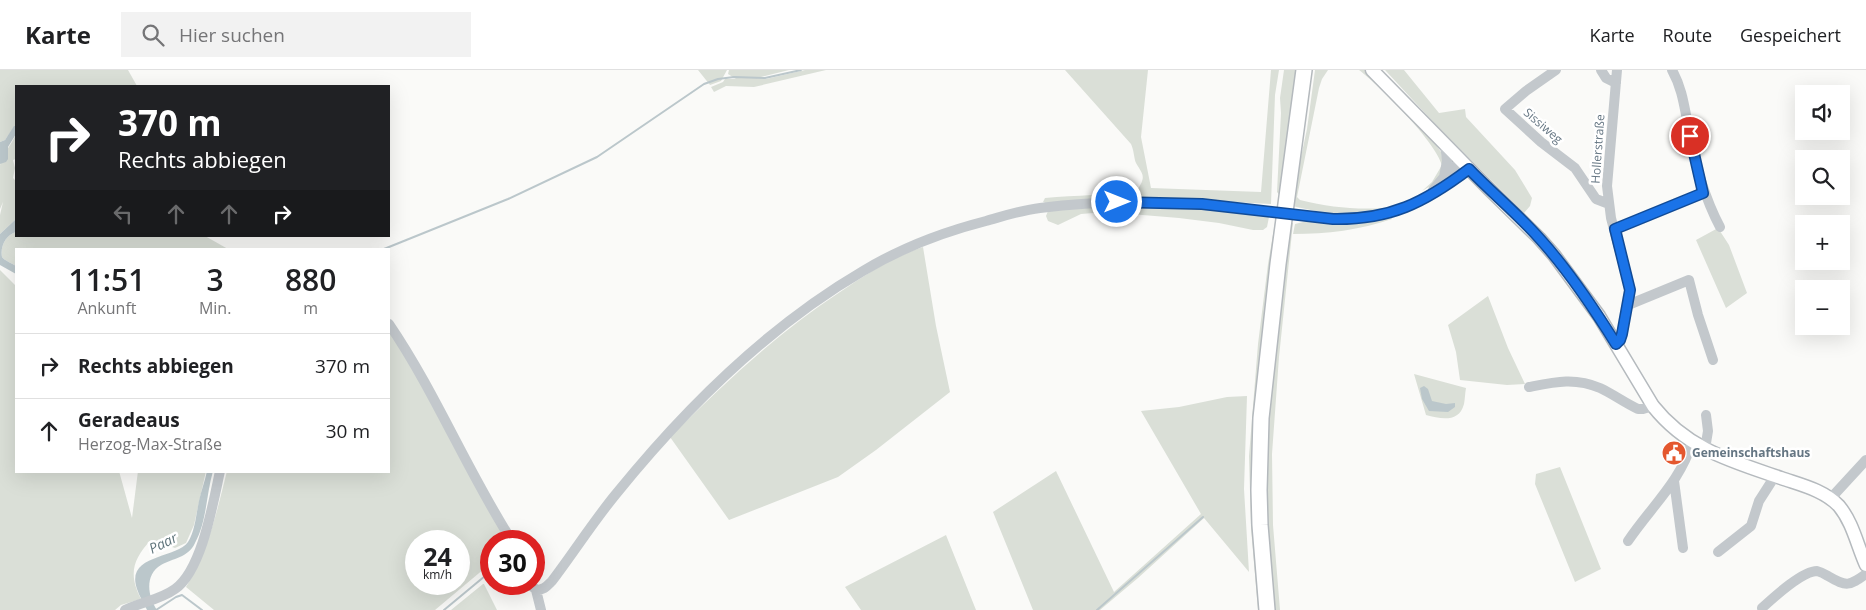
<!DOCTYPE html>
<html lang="de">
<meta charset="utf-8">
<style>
body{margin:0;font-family:"Open Sans",sans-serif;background:#f2f2f2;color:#202124;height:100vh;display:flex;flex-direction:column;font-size:19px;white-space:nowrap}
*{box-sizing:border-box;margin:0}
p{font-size:16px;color:#757577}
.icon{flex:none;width:28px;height:28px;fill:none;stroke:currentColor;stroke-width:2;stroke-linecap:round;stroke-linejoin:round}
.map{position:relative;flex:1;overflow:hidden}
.panel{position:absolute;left:15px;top:178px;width:375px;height:225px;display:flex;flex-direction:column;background:#fff;border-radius:0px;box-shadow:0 5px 20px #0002}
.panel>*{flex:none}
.guide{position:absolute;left:15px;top:15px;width:375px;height:152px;border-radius:0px;box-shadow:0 5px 20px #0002;background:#202124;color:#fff;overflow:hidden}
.tools{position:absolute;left:1795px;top:15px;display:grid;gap:10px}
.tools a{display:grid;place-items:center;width:55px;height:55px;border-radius:0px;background:#fff;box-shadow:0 5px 20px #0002;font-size:25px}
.speed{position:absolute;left:405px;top:460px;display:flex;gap:10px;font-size:25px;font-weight:700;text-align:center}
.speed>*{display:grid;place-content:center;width:65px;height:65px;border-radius:50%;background:#fff;box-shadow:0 5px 20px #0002;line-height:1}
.speed small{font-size:12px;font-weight:400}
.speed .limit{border:8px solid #d22;background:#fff;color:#111}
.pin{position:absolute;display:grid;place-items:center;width:42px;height:42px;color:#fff;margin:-21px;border:2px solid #fff;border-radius:50%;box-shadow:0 1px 5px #0007}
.me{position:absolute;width:55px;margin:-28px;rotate:90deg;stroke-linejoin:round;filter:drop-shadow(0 0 4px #0008)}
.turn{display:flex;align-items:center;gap:18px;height:105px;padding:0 20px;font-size:22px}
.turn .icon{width:65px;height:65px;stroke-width:2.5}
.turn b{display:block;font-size:35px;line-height:42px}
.lanes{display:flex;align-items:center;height:48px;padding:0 20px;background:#0003;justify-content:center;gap:25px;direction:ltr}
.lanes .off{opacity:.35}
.eta{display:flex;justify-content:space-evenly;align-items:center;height:85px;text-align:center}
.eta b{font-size:30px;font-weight:600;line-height:35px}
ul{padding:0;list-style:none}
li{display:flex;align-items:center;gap:15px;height:65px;padding:0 20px;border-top:1px solid #e0e0e0}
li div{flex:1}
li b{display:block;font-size:19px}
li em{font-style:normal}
header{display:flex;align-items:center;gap:30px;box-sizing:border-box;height:70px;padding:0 25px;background:#fff;border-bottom:1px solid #e0e0e0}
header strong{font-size:24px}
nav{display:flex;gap:28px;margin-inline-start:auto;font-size:18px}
.search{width:350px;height:45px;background:#f2f2f2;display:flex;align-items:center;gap:12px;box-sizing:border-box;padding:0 18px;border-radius:0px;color:#757577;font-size:19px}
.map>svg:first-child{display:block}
.green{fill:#dadfd7;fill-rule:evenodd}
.water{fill:#bbc7cb}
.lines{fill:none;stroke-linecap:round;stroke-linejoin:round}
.stream{stroke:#bbc7cb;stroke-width:2}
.major-casing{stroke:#b5babe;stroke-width:15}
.highway-casing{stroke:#b4b9bd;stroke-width:18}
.minor{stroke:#c3c8cc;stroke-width:10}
.major{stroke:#fff;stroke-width:12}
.highway{stroke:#fff;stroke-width:15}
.minor-bridge{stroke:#c3c8cc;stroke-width:10}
.route-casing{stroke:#114b97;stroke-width:12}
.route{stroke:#1a73e8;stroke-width:9}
.labels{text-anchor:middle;stroke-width:5;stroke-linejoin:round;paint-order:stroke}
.street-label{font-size:12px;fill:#657683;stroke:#fff}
.poi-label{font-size:12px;font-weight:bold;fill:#657683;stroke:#fff;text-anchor:start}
.water-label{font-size:14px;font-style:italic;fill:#60757c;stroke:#fff}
</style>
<header>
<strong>Karte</strong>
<div class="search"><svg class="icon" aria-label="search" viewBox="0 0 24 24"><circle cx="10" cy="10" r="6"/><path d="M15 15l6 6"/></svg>Hier suchen</div>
<nav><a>Karte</a><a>Route</a><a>Gespeichert</a></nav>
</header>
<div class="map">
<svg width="1866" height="540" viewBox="0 0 1866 540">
<rect width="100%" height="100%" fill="#fafaf8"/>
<path class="green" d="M 0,0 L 128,0 L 137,16 L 16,16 L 16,56 L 14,57 L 5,70 L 0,72 Z
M 698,0 L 727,0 L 721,11 L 710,15 Z
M 729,0 L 789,0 L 757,8 L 766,9 L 805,0 L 826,0 L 754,17 L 726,16 L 714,22 L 711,17 L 723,12 L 725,9 L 736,9 L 728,4 Z
M 1065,0 L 1148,0 L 1141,67 L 1151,118 L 1261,122 L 1271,0 L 1279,0 L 1275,25 L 1271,134 L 1131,127 L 1046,133 L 1043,132 L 1045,128 C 1076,125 1108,126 1138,119 C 1146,106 1143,105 1136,93 C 1134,89 1134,80 1131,74 Z
M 1284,0 L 1296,0 L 1281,127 L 1277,122 L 1281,43 L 1280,28 Z
M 1315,0 L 1328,0 L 1322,9 L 1319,18 L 1297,127 L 1300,130 C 1329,137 1355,140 1384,138 L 1386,141 L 1334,145 L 1292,136 L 1293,124 L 1307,59 Z
M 1359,0 L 1368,0 L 1431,68 L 1441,82 L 1444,99 L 1434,114 L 1422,121 L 1432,112 L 1442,95 C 1435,71 1380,16 1359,0 Z
M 1385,0 L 1404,0 L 1439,43 L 1465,39 L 1466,47 L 1515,100 L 1532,128 L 1530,136 L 1524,143 L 1436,55 Z
M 16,64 L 16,89 L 13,90 L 15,98 L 13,108 L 16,111 L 16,149 L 0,164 L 0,145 L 3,132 L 0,139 C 0,125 0,109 0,95 C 2,85 12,74 16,64 Z
M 1087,136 L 1202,137 L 1269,147 L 1267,157 L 1263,160 L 1253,160 L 1219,153 L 1179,148 L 1106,142 L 1081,144 L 1058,155 L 1048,151 L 1046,146 L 1048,141 Z
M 1276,147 L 1278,148 L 1270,217 L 1264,540 L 1258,540 L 1251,458 L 1249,386 L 1258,274 L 1268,194 Z
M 1391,147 L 1392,149 C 1360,160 1327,164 1293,164 L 1295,154 L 1307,151 L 1331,153 Z
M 1289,152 L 1293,153 L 1279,287 L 1272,384 L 1273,455 L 1280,540 L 1274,540 L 1266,456 L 1267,349 Z
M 1718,158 L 1729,175 L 1747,223 L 1726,238 L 1696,170 Z
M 16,162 L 16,166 L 205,166 L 228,179 L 16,179 L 16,196 C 12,193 5,191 2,187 C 0,176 6,165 16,162 Z
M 923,177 L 936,256 L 950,322 L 876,380 L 838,407 L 729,450 L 670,367 C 724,314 776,264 840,222 C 868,203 891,188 923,177 Z
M 0,200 L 16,216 L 16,401 L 119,401 L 132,448 L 138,401 L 206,401 L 194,455 L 186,473 L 175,478 L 151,470 C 133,489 128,504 141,529 L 121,535 L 115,540 L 0,540 Z
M 1488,226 L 1508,278 L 1525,314 L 1507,315 L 1460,310 L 1456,282 L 1448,255 Z
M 389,259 L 424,319 L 507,471 L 491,471 L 491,493 L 435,540 L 214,540 L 186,517 C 208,482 217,441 227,401 L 389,401 ZM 416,471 L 459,471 L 459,514 L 416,514 Z
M 1414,304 L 1466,318 C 1465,323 1465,329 1464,334 C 1459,353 1441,349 1426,345 Z
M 1247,326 L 1244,419 L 1249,502 L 1204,448 L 1138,508 L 1100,540 L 1033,540 L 993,442 L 1056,401 L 1114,522 L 1201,444 L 1141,341 L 1179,337 L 1227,327 Z
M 1560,397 L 1601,499 L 1575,512 L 1535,414 L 1536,404 Z
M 946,465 L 976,540 L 861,540 L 845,517 Z
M 484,514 L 497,540 L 451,540 L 483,514 Z"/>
<path class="water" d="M 14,56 L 16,56 L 16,64 L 8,77 L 8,89 L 6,92 L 0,94 L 0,72 L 5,70 Z
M 16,149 L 16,162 C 6,165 0,176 2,187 C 5,191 12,193 16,196 L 16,204 L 0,195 L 0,164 Z
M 1424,316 L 1428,319 L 1432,331 L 1446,334 L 1455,333 L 1455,337 L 1448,342 L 1429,341 L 1422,329 L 1420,318 Z
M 207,401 L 213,401 C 206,425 207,451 195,473 C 188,488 173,488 161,495 C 144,505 148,527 157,540 L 147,540 C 144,533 139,526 137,519 C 125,484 176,489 188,472 C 195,461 196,445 199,431 C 201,421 205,411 207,401 Z"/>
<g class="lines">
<path class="stream" d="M 384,179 L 508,129 L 597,87 L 704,14 L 718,9 L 734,7 L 765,8 L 801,0
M 156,540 L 176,527 L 182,525 L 202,540
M 444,540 L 491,501
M 1097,540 L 1203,447"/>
<defs>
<path id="major" d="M 1372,0 L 1489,119 L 1539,168 L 1554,185 L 1599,246 L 1653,336 C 1687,379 1731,391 1781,408 C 1801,415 1824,420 1839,436 C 1853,453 1857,475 1866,495"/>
<path id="highway" d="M 1267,540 L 1260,455 L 1259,420 L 1261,348 L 1278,194 L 1304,0"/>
</defs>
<use href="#major" class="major-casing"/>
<use href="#highway" class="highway-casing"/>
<path class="minor" d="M 1556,0 L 1526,21 L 1505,39 L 1541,72 L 1575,98 L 1596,129 L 1609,134
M 1601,0 L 1606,8 L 1616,13
M 1672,0 C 1682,18 1684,35 1688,55 C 1694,90 1703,125 1720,157
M 1444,107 L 1447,91 L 1445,74
M 1433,120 L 1444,107 L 1461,91
M 1309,146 C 1376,155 1416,139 1469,99
M 1615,159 L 1703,123
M 1628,235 L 1689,210 L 1698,245 L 1713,290
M 389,254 C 436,323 467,401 512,471
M 1616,274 L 1620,271 L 1622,264 L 1630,220 L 1611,148 L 1607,116 L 1617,0
M 1529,317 C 1554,312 1575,307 1600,318 C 1613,324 1625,333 1638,339 L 1643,339 L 1653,336
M 1705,379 L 1708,361 L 1706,345
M 1674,411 L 1683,478
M 1831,428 L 1866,390
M 1628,471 C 1650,438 1681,411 1692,372
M 1718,482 L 1751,456 L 1759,431 L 1775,406
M 530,514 L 536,520 L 541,540
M 536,520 C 544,520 547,516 552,511 C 574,482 593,452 616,424 C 684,340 769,256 863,201 C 901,178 943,162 986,151 C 1004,146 1022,140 1040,138 C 1115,128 1188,132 1263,141
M 1762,538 C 1773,528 1802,501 1817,501 C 1821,502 1825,504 1828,506 C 1847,517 1849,516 1866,504
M 125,540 C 141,532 160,530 175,519 C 202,500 213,433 220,401"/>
<use href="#major" class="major"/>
<use href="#highway" class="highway"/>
<path class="minor-bridge" d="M 1263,141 L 1309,146"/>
</g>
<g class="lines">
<defs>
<path id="route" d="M 1117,132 L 1202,134 L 1333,149 C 1390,150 1424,133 1469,99 C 1492,123 1518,144 1540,169 C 1569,201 1593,237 1616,274 L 1620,270 L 1622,264 L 1630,220 L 1615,159 L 1703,123 L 1690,66"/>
</defs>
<use href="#route" class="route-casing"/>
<use href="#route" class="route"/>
</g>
<defs>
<symbol id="civic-disc" viewBox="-11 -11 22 22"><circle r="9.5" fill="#e4572e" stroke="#fff"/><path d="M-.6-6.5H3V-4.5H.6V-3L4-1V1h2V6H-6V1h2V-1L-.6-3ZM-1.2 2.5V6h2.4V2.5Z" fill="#fff"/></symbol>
</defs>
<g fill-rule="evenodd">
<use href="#civic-disc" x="1660" y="369" width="28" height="28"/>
</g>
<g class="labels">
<g class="street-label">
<text transform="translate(1543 56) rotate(41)" y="4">Sissiweg</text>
<text transform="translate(1598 79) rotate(-86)" y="4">Hollerstraße</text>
</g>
<g class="poi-label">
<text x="1692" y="387">Gemeinschaftshaus</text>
</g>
<g class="water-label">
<text transform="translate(163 473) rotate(-26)" y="5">Paar</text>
</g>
</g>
</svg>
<div class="tools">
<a><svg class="icon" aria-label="sound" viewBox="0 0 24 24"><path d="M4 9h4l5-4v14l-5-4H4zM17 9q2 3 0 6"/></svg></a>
<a><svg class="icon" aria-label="search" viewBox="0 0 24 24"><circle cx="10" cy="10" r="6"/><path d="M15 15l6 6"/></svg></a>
<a>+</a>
<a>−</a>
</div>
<div class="speed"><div>24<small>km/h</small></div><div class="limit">30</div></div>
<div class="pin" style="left:1690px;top:66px;background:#d93025"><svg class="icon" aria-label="arrive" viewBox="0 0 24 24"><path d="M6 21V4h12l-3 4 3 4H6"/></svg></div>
<svg class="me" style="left:1117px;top:132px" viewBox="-20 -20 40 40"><circle r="17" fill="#1a73e8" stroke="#fff" stroke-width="3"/><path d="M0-11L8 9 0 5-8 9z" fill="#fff"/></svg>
<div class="guide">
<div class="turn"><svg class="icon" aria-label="right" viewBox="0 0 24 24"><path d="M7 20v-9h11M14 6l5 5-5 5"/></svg><div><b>370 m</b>Rechts abbiegen</div></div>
<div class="lanes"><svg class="icon off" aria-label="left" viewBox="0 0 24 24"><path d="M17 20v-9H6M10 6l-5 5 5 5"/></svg><svg class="icon off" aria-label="ahead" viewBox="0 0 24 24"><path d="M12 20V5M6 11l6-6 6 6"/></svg><svg class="icon off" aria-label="ahead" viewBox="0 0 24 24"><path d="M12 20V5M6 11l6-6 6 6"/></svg><svg class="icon" aria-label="right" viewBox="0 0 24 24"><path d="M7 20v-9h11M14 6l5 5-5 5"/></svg></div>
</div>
<section class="panel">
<div class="eta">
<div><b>11:51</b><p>Ankunft</p></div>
<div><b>3</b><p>Min.</p></div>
<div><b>880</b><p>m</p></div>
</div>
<ul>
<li><svg class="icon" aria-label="right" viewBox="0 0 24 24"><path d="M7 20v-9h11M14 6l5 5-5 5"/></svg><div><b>Rechts abbiegen</b></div><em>370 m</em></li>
<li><svg class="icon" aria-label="ahead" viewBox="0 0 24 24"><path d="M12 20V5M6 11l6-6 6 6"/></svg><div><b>Geradeaus</b><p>Herzog-Max-Straße</p></div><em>30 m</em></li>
</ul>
</section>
</div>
